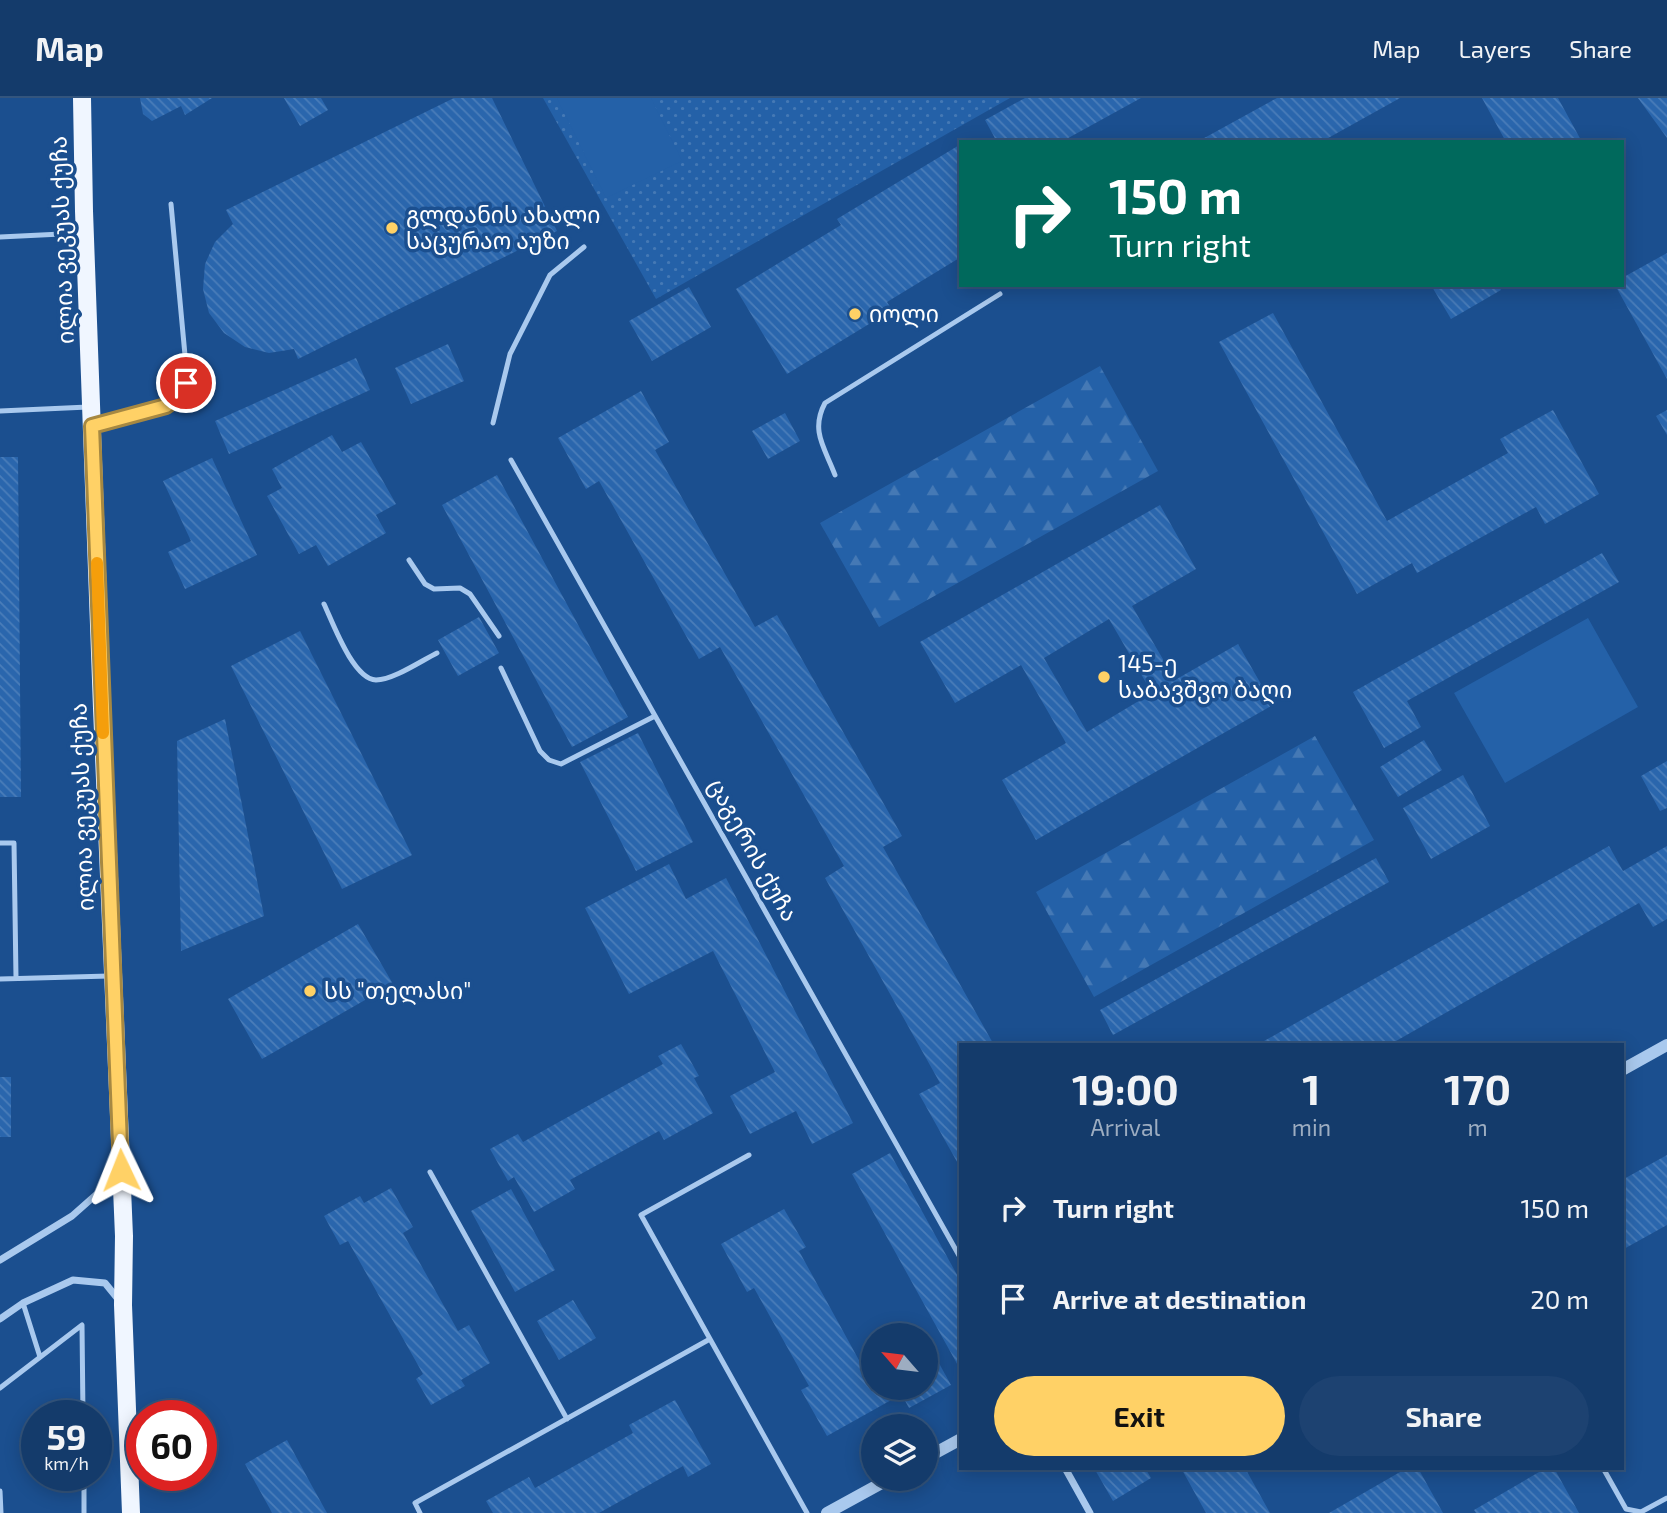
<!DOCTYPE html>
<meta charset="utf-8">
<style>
body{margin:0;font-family:"Exo 2","Noto Sans Georgian",sans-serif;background:#1d4271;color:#f1f3f6;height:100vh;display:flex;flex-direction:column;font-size:26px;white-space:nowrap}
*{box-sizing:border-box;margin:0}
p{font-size:23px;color:#9dadc1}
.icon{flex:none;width:38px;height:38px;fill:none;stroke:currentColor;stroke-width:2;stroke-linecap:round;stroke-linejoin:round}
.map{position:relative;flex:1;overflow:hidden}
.side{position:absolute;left:959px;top:945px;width:665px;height:427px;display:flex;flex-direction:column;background:#143b6b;border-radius:0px;box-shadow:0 4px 18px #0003,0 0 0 2px #33557e}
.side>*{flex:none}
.banner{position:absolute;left:959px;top:42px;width:665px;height:147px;border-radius:0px;box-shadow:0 4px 18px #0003,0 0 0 2px #33557e;background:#00695c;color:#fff;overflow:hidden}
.needle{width:46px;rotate:298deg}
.tools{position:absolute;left:861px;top:1225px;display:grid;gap:14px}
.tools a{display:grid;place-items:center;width:77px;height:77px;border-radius:50%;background:#143b6b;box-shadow:0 4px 18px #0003,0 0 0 2px #33557e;font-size:35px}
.speed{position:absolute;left:21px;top:1302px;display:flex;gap:14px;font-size:35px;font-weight:700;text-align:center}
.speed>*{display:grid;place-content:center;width:91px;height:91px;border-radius:50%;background:#143b6b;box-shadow:0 4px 18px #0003,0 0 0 2px #33557e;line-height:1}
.speed small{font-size:18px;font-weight:400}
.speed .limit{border:10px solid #d22;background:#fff;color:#111}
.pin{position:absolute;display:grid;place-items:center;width:60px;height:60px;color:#fff;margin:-30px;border:4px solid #fff;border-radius:50%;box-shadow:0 2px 7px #0007}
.me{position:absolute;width:77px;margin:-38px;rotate:358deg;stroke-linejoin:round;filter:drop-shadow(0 0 5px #0008)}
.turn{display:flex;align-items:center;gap:24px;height:147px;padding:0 35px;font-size:32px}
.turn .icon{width:91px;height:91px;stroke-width:2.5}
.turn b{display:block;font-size:49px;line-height:60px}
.eta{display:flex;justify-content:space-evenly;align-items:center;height:119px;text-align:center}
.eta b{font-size:42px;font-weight:700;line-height:49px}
.cta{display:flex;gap:14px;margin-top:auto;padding:14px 35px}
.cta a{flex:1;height:80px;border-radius:42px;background:#ffd166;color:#111;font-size:28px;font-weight:700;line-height:80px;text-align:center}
.cta a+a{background:#1d4271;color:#f1f3f6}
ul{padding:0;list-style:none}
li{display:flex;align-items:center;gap:21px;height:91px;padding:0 35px}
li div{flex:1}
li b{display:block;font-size:26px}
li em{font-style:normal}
header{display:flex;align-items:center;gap:42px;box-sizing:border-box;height:98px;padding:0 35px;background:#143b6b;border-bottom:2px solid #33557e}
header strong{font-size:33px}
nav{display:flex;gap:38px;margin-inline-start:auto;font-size:24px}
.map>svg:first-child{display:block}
.grass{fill:url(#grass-dots)}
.forest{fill:url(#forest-firs)}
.pitch{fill:#2461a8}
.building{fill:url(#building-back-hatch);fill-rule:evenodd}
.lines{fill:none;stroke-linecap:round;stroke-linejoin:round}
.service{stroke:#a9c9ee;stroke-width:5}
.minor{stroke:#a9c9ee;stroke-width:7}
.tertiary{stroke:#a9c9ee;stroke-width:12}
.primary{stroke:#f0f6ff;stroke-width:18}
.route-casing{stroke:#a68842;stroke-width:18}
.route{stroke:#ffd166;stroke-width:12}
.slow{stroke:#f59e0b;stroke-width:12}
.poi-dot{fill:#ffd166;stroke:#1b4f8f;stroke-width:2.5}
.labels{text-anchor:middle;stroke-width:7;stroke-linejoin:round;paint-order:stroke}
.poi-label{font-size:23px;fill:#fff;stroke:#1b4f8f;text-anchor:start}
.street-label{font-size:23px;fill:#fff;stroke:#1b4f8f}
</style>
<header>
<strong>Map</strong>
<nav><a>Map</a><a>Layers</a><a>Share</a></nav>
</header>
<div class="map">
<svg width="1667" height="1415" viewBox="0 0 1667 1415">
<defs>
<pattern id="grass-dots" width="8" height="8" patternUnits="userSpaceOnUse" patternTransform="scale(1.75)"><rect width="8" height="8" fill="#2461a8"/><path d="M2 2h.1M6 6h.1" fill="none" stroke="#4579b5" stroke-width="1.8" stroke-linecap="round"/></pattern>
<pattern id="forest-firs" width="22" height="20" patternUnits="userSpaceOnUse" patternTransform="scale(1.75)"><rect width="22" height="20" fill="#2461a8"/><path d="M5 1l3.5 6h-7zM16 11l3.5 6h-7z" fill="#4579b5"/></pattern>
<pattern id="building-back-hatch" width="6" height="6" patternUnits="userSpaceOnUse" patternTransform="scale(1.75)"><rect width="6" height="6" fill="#2a66ad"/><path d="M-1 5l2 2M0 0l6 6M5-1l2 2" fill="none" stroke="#4a7db9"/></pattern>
</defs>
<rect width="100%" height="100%" fill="#1b4f8f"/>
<path class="grass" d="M 543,0 L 1010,0 L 656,201 Z"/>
<path class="forest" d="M 1100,268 L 1158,373 L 879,529 L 820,425 Z
M 1315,638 L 1374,742 L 1094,899 L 1036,794 Z"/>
<path class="pitch" d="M 557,0 L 651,0 L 682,63 L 606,100 Z
M 1588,520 L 1638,609 L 1505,685 L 1454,595 Z"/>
<path class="building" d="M 140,0 L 212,0 L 185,17 L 181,8 L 152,23 L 143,16 Z
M 284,0 L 321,0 L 328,12 L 300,28 Z
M 454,0 L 492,0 L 557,133 L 298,261 L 294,251 L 269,255 L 245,249 L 224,235 L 209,215 L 203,191 L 205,166 L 215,144 L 233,126 L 226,112 Z
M 1025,0 L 1141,0 L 1061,44 L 997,44 L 985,22 Z
M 1277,0 L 1400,0 L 1321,44 L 1197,44 Z
M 1482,0 L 1558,0 L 1582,44 L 1506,44 Z
M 1638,0 L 1667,0 L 1667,40 Z
M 961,46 L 961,159 L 887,204 L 892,212 L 787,276 L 736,191 L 841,127 L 837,121 Z
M 1667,155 L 1667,281 L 1615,187 L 1622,187 L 1622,180 Z
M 1431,187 L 1498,187 L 1501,192 L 1451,221 Z
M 689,189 L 711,229 L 652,263 L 629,223 Z
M 1273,215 L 1387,423 L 1508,355 L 1500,341 L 1553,312 L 1599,396 L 1545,426 L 1536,409 L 1417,475 L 1412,465 L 1357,496 L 1219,244 Z
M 448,246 L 464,283 L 411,306 L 395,270 Z
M 356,260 L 370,292 L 229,356 L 215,323 Z
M 641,293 L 669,344 L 655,352 L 755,529 L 777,517 L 902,738 L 883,749 L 994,947 L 961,947 L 961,1071 L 919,996 L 940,985 L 825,780 L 844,768 L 720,549 L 699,561 L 599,383 L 586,391 L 558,340 Z
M 1667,312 L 1667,337 L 1656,318 Z
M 785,315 L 800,343 L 768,361 L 752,333 Z
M 332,337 L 342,354 L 361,344 L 396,406 L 376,417 L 386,435 L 328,468 L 316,447 L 299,456 L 267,398 L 282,390 L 272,371 Z
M 0,359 L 18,359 L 21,699 L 0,699 Z
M 212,360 L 257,457 L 185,491 L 168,454 L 191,443 L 163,383 Z
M 497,377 L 628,619 L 572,649 L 442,407 Z
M 1160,407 L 1196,471 L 1132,508 L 1175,582 L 1238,546 L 1273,607 L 1036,742 L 1002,682 L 1066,645 L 1021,567 L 955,605 L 920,544 ZM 1109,521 L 1152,595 L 1087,634 L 1044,560 Z
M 1602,455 L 1619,484 L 1407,603 L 1421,629 L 1384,650 L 1353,594 Z
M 479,519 L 499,555 L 458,578 L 438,542 Z
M 300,533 L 412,757 L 342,791 L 231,568 Z
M 225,621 L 264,818 L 181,853 L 177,643 Z
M 638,635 L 693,744 L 636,773 L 580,664 Z
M 1424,642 L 1442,672 L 1398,699 L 1380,669 Z
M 1667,663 L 1667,710 L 1660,713 L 1641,678 Z
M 1463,677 L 1490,728 L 1431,761 L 1403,710 Z
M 1609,748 L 1623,773 L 1667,748 L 1667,821 L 1653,829 L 1639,805 L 1389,947 L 1257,947 Z
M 1376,760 L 1389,784 L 1113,937 L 1100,912 Z
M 669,766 L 686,801 L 726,780 L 853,1025 L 812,1046 L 796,1013 L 750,1036 L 730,998 L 775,974 L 713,853 L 629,896 L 585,810 Z
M 358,826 L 393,886 L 262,961 L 228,901 Z
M 681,946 L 699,978 L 694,980 L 713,1015 L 664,1042 L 659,1033 L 570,1082 L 575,1091 L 534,1114 L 514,1079 L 508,1083 L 490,1051 L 518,1036 L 523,1044 L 663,966 L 658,958 Z
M 0,979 L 11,979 L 11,1039 L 0,1039 Z
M 890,1055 L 961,1184 L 961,1273 L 852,1076 Z
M 1667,1057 L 1667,1127 L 1622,1152 L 1622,1082 Z
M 391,1090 L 413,1129 L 403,1135 L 458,1233 L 469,1227 L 490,1265 L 461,1282 L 465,1288 L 431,1307 L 416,1281 L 423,1276 L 348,1143 L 340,1147 L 324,1118 L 360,1098 L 364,1105 Z
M 511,1091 L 555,1172 L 515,1194 L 471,1113 Z
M 784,1111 L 806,1149 L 799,1153 L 860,1264 L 869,1258 L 873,1265 L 873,1290 L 887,1290 L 893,1301 L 827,1338 L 801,1292 L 809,1288 L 754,1190 L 747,1194 L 721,1146 Z
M 573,1202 L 596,1240 L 559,1262 L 537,1223 Z
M 930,1249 L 951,1287 L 909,1310 L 898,1290 L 926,1290 L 926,1252 Z
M 675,1302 L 711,1366 L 688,1379 L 683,1368 L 599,1415 L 493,1415 L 486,1403 L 529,1379 L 535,1390 L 633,1335 L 629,1327 Z
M 287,1342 L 312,1388 L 327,1415 L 272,1415 L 270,1411 L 245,1366 Z
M 1094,1370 L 1145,1370 L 1151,1380 L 1113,1403 Z
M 1181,1370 L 1245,1370 L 1270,1415 L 1206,1415 Z
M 1407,1370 L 1418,1370 L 1443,1415 L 1329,1415 Z
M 1546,1370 L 1554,1370 L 1579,1415 L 1476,1415 L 1474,1412 Z"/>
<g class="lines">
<path class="service" d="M 0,139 L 82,135
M 0,313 L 88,309
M 493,325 L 510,256 L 550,177 L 584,149
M 96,327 C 116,322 165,313 179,299 C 187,292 186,278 186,268 L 171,106
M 511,362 L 961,1161
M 835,377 C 825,350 810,333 825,305 L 1000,196
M 409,462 L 425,486 L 434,491 L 460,490 L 470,496 L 499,538
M 324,506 C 333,525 353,581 376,582 C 393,582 421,563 437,555
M 501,570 L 540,653 L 549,662 L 561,666 L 655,618
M 0,745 L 14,745 L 16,880
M 0,881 L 109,878
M 430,1074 L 567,1321
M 23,1205 L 40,1259
M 710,1241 L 807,1415
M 0,1290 L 82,1227 L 83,1318
M 1603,1370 L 1626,1411 L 1641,1414 L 1667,1400
M 84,1377 L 84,1415
M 0,1393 L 1,1415
M 420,1415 L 415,1405 L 710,1241 L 641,1117 L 749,1057"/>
<path class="minor" d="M 0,1162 L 72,1118 L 98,1095 L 116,1058
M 0,1221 L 23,1205 L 73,1182 L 105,1185 L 118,1201
M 1065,1370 L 1090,1415"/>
<path class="tertiary" d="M 1622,972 L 1667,947
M 926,1360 L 961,1341
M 827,1415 L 889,1381"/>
<path class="primary" d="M 82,0 L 84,113 L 102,610 L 124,1138 L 123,1207 L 131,1415"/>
</g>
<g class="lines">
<defs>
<path id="route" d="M 121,1072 L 92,328 L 166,308 L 180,298 L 186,285"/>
</defs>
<use href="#route" class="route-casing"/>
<use href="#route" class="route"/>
<path class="slow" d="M 97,465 L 103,635"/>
</g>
<g class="poi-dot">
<circle cx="392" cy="130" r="7"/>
<circle cx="855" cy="216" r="7"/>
<circle cx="1104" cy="579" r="7"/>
<circle cx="310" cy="893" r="7"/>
</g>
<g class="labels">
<g class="poi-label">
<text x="406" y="125">გლდანის ახალი<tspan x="406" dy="26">საცურაო აუზი</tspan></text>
<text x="869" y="224">იოლი</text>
<text x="1118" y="574">145-ე<tspan x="1118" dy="26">საბავშვო ბაღი</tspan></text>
<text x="324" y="901">სს "თელასი"</text>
</g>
<g class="street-label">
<text transform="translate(62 142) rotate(-92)" y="8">ილია ვეკუას ქუჩა</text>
<text transform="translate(82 709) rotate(-92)" y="8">ილია ვეკუას ქუჩა</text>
<text transform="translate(753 752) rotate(61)" y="8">ცაგერის ქუჩა</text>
</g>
</g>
</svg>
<div class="tools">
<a><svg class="needle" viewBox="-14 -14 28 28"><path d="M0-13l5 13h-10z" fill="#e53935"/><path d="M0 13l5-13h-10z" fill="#9dadc1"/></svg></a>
<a><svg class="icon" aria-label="layers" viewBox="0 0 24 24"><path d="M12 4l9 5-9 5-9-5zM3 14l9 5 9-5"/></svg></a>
</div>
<div class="speed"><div>59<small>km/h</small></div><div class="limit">60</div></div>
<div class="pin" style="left:186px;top:285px;background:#d93025"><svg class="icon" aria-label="arrive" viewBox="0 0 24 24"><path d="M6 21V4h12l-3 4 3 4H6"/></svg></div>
<svg class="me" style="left:121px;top:1072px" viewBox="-20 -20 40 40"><path d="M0-17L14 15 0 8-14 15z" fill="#ffd166" stroke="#fff" stroke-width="4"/></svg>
<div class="banner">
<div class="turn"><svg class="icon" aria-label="right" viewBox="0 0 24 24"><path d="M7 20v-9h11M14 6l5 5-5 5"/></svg><div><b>150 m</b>Turn right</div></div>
</div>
<section class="side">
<div class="eta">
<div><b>19:00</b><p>Arrival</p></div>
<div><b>1</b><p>min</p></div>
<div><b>170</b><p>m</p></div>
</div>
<ul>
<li><svg class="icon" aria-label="right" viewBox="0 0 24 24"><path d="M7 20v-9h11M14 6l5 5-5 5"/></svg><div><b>Turn right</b></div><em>150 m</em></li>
<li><svg class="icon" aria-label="arrive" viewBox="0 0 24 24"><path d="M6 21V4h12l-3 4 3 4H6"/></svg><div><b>Arrive at destination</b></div><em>20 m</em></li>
</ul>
<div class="cta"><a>Exit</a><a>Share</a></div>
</section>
</div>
